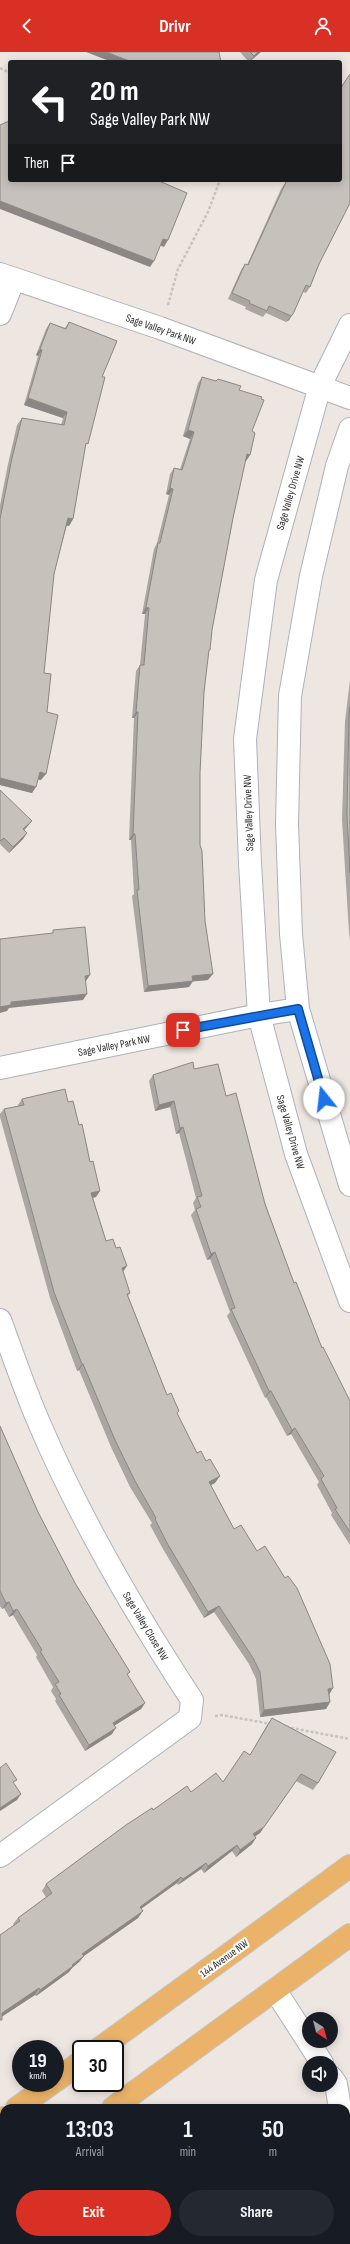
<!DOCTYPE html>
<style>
body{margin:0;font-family:"Sofia Sans Condensed",sans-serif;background:#242831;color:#f1f3f6;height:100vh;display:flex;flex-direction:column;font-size:15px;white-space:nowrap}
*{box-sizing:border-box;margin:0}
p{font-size:13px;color:#9ea1a6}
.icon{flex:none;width:22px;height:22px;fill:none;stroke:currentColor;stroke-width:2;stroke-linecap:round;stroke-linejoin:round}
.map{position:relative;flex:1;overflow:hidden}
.side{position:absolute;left:0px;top:2052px;width:350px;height:140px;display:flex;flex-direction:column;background:#171b24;border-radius:12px 12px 0 0;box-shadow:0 2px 10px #0003}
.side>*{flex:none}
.guide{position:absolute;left:8px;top:8px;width:334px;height:122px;border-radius:4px;box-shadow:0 2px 10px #0003;background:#202124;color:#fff;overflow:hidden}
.needle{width:26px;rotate:144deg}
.buttons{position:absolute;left:302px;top:1960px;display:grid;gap:8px}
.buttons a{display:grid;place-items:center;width:36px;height:36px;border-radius:50%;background:#171b24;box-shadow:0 2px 10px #0003;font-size:20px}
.speed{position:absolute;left:12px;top:1988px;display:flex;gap:8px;font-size:20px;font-weight:700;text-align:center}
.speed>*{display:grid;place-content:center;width:52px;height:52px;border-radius:50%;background:#171b24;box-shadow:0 2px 10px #0003;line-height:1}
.speed small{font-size:10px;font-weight:400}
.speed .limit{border:2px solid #111;border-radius:6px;background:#fff;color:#111}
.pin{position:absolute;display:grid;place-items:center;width:34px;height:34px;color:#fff;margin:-17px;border-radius:8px;box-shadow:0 2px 6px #0006}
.me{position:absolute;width:44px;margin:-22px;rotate:344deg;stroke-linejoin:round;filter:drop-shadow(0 0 3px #0008)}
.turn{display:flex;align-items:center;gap:14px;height:84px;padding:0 16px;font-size:18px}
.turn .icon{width:52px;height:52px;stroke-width:2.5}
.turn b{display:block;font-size:28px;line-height:34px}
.then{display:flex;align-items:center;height:38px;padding:0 16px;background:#0003;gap:8px;font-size:15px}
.eta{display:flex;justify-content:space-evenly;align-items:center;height:68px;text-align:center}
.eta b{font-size:24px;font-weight:700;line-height:28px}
.primary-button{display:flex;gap:8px;margin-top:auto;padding:8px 16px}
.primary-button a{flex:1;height:46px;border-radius:24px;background:#d93025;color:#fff;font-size:16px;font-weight:700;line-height:46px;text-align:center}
.primary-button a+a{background:#242831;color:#f1f3f6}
header{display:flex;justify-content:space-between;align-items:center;height:52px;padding:0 16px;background:#d93025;color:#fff;font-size:18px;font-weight:700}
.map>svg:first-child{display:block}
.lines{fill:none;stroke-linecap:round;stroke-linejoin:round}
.minor-casing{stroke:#adb2b9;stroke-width:24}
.major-casing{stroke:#c4c4c4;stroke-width:24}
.path{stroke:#c4c4c4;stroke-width:2.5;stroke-dasharray:3 2;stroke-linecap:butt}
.minor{stroke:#fff;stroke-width:22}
.major{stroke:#eab369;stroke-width:22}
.wall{fill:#aba6a2}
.shaded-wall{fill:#8b8784}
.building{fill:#c7c1bc;stroke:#8b8784}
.route-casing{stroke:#114b97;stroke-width:10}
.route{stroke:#1a73e8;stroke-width:7}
.labels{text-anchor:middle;stroke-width:4;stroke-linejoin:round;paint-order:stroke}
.street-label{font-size:11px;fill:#2d2d2d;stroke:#fff}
</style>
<header><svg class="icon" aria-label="back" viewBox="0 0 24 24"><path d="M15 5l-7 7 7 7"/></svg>Drivr<svg class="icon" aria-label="person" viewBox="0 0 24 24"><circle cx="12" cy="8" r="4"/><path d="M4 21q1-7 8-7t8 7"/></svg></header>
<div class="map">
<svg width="350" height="2192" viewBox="0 0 350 2192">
<rect width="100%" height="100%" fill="#eee6e1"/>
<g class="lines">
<defs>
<path id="minor" d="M 0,222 L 160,276 L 350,346
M 0,262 L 14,227
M 350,273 L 320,334 L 266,528 L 245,687 L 250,811 L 259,963 L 296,1102 L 350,1249
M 350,377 L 337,414 L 311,524 L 290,644 L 287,772 L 291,882 L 298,957 L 350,1133
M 0,1016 L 259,963 L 298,957
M 0,1268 C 13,1303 25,1339 40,1373 C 81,1469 135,1561 192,1648 L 190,1666 L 0,1804
M 275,1938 L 322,2011
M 331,2025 L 336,2032 L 340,2056
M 337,2188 L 337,2192
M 110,2192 L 116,2188"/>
<path id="major" d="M 99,1997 L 350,1814
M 55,2029 L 81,2010
M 17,2056 L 52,2031
M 113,2056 L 350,1883
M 0,2069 L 4,2066
M 0,2138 L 4,2135"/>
</defs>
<use href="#minor" class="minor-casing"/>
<use href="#major" class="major-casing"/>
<path class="path" d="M 0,16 L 10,21
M 168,253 L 178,217 L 208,160 L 220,128
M 215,1664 L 222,1663 L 271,1672
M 286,1675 L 350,1687"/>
<use href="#minor" class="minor"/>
<use href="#major" class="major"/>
</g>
<path class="wall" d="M 240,0 L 261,0 L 249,10 Z
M 350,22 L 350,151 L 319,212 L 310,235 L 306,241 L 303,240 L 293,262 L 289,268 L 286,270 L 266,261 L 263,265 L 245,257 L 246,255 L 228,247 L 241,218 L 245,212 L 247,213 L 281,137 L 287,128 L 340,128 L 340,37 Z
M 69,270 L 102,325 L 85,396 L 73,467 L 69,474 L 67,473 L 54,522 L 44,621 L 41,728 L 38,727 L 32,741 L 0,733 L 0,453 L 8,412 L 17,373 L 22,366 L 61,373 L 63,366 L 24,353 L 38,304 L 36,303 L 46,277 L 50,271 L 65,276 Z
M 202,325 L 239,338 L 252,379 L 250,403 L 246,409 L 245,409 L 233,466 L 212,578 L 208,601 L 204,640 L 200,721 L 200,793 L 208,928 L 193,929 L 189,935 L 144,940 L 132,844 L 134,842 L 131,788 L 129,788 L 134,666 L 132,666 L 136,619 L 140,613 L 145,562 L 142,562 L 154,497 L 157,491 L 169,443 L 166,442 L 170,422 L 174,416 L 180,417 L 190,387 L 183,384 L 198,331 Z
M 350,628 L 350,889 L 349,880 L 342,768 L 345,669 Z
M 0,738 L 27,775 L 24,778 L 27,781 L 23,787 L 9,801 L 0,792 Z
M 194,1017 L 226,1044 L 294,1231 L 322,1296 L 350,1349 L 350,1493 L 331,1463 L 332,1461 L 317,1433 L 319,1430 L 291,1382 L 287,1384 L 266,1345 L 265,1346 L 227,1264 L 230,1260 L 210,1207 L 207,1208 L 191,1163 L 195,1158 L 193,1151 L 196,1146 L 179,1081 L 176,1082 L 170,1055 L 155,1059 L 149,1029 L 153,1023 Z
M 22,1047 L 68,1050 L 96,1145 L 93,1146 L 106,1189 L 123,1220 L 130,1241 L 128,1244 L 167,1343 L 177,1362 L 197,1401 L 215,1431 L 211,1433 L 234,1477 L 329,1642 L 330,1650 L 326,1657 L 260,1665 L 256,1627 L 249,1612 L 214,1560 L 204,1566 L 163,1497 L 150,1473 L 152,1471 L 130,1435 L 111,1395 L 79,1318 L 77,1319 L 50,1246 L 0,1065 L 0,1062 L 4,1057 L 18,1054 L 18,1053 Z
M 0,1374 L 38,1460 L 75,1531 L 130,1620 L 127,1623 L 145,1651 L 141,1657 L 115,1673 L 112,1682 L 85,1699 L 55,1649 L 56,1647 L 51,1639 L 53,1635 L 36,1605 L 37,1603 L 13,1563 L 9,1565 L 4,1556 L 2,1557 L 0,1554 Z
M 272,1666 L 318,1731 L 313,1738 L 296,1729 L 260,1781 L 255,1784 L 252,1792 L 236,1805 L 232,1799 L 204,1821 L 201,1817 L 178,1833 L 177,1831 L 141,1857 L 138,1866 L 84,1904 L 79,1910 L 72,1916 L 69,1920 L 36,1944 L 35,1943 L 2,1964 L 14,1873 L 13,1872 L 18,1866 L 46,1845 L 42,1839 L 46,1832 L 153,1758 L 191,1740 L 223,1730 L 250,1703 L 267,1673 Z"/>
<path class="shaded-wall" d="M 86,0 L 106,0 L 132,10 L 112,10 Z
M 258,0 L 261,0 L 249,10 L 254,4 Z
M 0,149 L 154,209 L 150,215 L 0,157 Z
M 163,187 L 168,188 L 164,195 L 159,193 Z
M 293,262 L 289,268 L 286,270 L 291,264 Z
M 40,297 L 42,298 L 38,304 L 36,303 Z
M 28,346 L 67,360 L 63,366 L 24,353 Z
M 188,378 L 194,380 L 190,387 L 183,384 Z
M 247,402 L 250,403 L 246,409 L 243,408 Z
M 170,436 L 173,437 L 169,443 L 166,442 Z
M 68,466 L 73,467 L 69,474 L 64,473 Z
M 146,555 L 149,556 L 145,562 L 142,562 Z
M 136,660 L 138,660 L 134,666 L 132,666 Z
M 40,720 L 46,722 L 41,728 L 35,727 Z
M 0,726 L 36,735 L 32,741 L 0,733 Z
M 32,769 L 27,775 L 19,783 L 23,777 Z
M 27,781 L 23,787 L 9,801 L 13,795 Z
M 133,782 L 135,782 L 131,788 L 129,788 Z
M 213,922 L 208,928 L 188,930 L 192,924 Z
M 90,923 L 86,929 L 85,924 Z
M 193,929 L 189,935 L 144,940 L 148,934 Z
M 87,942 L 83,948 L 9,956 L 7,959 L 0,961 L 0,955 L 11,950 Z
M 174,1049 L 170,1055 L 155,1059 L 159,1053 Z
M 183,1075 L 179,1081 L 176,1082 L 180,1076 Z
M 100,1139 L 96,1145 L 87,1147 L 91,1141 Z
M 215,1200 L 210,1207 L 207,1208 L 211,1202 Z
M 127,1214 L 123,1220 L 122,1216 Z
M 82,1312 L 83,1312 L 79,1318 L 77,1319 Z
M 269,1339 L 271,1339 L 266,1345 L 265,1346 Z
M 295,1376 L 291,1382 L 287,1384 L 292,1378 Z
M 220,1424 L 215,1431 L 205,1436 L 209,1430 Z
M 9,1550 L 4,1556 L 2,1557 L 6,1551 Z
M 219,1554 L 214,1560 L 204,1566 L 208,1560 Z
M 17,1557 L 13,1563 L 9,1565 L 13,1559 Z
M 333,1636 L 329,1643 L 328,1637 Z
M 330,1650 L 326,1657 L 260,1665 L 264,1658 Z
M 145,1651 L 141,1657 L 109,1677 L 113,1671 Z
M 116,1676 L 112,1682 L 85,1699 L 89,1693 Z
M 21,1742 L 17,1748 L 0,1759 L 0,1756 Z
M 264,1775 L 260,1781 L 249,1789 L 253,1782 Z
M 256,1786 L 252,1792 L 236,1805 L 240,1798 Z
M 237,1793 L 232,1799 L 204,1821 L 208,1814 Z
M 206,1811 L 201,1817 L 178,1833 L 183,1827 Z
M 181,1825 L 177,1831 L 135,1861 L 140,1855 Z
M 143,1859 L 138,1866 L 78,1908 L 82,1902 Z
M 84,1904 L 79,1910 L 72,1916 L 69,1920 L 36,1944 L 40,1938 Z
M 39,1936 L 35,1943 L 0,1966 L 2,1961 Z"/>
<path class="building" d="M 106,0 L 219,0 L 221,10 L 132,10 Z
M 250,0 L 258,0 L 254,4 Z
M 350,22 L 350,151 L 319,212 L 310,235 L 306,233 L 293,262 L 291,264 L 269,254 L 267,259 L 249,251 L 250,249 L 232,241 L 245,212 L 248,213 L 287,128 L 340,128 L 340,41 L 341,39 L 340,38 L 340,37 Z
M 9,69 L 10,71 L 10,128 L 157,128 L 187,141 L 168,188 L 163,187 L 154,209 L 0,149 L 0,73 Z
M 69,270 L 117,289 L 102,325 L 105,325 L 88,392 L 86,391 L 73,467 L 68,466 L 54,522 L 44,621 L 51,622 L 47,660 L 58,663 L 46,722 L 40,720 L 36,735 L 0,726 L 0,467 L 12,406 L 22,366 L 64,373 L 67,360 L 28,346 L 42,298 L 40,297 L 50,271 L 66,277 Z
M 202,325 L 216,329 L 218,327 L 241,334 L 239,338 L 262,345 L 261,347 L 264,348 L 252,379 L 255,381 L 250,403 L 247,402 L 233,466 L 212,578 L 210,598 L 209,598 L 204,640 L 200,721 L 200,793 L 202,799 L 205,869 L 213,922 L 192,924 L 193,929 L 148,934 L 137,838 L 139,838 L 135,782 L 133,782 L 138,660 L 136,660 L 140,613 L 144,613 L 149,556 L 146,555 L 158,491 L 160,491 L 173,437 L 170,436 L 174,416 L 182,418 L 194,380 L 188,378 Z
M 350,655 L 350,821 L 347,762 L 349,662 Z
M 0,738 L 32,769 L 23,777 L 27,781 L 13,795 L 4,786 L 0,789 Z
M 85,875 L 90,923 L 85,924 L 87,942 L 11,950 L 11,953 L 0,955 L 0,887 L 53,881 L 53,878 Z
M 193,1010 L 194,1017 L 218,1012 L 226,1044 L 236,1041 L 265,1152 L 294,1231 L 296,1230 L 302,1245 L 322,1296 L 323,1295 L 350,1349 L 350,1480 L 335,1457 L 337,1456 L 321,1427 L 324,1424 L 295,1376 L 292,1378 L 271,1339 L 269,1339 L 231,1257 L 235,1256 L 215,1200 L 211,1202 L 196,1157 L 201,1155 L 197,1145 L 202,1144 L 183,1075 L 180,1076 L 174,1049 L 159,1053 L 153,1023 Z
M 65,1037 L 68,1050 L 73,1049 L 79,1073 L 82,1072 L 90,1110 L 93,1109 L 100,1139 L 91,1141 L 106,1189 L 113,1187 L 116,1196 L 120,1195 L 127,1214 L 122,1216 L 130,1241 L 127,1242 L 167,1343 L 171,1341 L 179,1359 L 177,1361 L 197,1401 L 201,1399 L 206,1409 L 210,1407 L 220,1424 L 209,1430 L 234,1477 L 241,1473 L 257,1499 L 265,1494 L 285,1526 L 288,1524 L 297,1536 L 330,1612 L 333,1636 L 328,1637 L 330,1650 L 264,1658 L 260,1620 L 253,1606 L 219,1554 L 208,1560 L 167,1491 L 155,1467 L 156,1466 L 135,1429 L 115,1388 L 83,1312 L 82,1312 L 54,1240 L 4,1057 L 24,1053 L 22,1047 Z
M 0,1374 L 38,1460 L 75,1531 L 130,1620 L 127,1622 L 145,1651 L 113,1671 L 116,1676 L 89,1693 L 59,1643 L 61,1642 L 55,1632 L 59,1630 L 40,1599 L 42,1598 L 17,1557 L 13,1559 L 9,1550 L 6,1551 L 0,1539 Z
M 272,1666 L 336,1700 L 318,1731 L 301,1722 L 264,1775 L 253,1782 L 256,1786 L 240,1798 L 237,1793 L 208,1814 L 206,1811 L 183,1827 L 181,1825 L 140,1855 L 143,1859 L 82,1902 L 84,1904 L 72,1913 L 73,1914 L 40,1938 L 39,1936 L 2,1961 L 2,1968 L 0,1968 L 0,1883 L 20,1869 L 18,1866 L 52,1841 L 46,1832 L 126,1773 L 152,1756 L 153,1758 L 187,1734 L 191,1740 L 216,1721 L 223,1730 L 244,1699 L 250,1703 Z
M 6,1711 L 17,1728 L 13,1730 L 21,1742 L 0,1756 L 0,1716 Z"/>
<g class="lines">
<defs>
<path id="route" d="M 183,978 L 298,957 L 324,1047"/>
</defs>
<use href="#route" class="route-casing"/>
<use href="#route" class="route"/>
</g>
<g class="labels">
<g class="street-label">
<text transform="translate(161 277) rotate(19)" y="4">Sage Valley Park NW</text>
<text transform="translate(290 441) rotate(-74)" y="4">Sage Valley Drive NW</text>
<text transform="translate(248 761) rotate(-92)" y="4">Sage Valley Drive NW</text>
<text transform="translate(114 993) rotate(-11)" y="4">Sage Valley Park NW</text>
<text transform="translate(291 1080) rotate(74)" y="4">Sage Valley Drive NW</text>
<text transform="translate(146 1574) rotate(59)" y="4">Sage Valley Close NW</text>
<text transform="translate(224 1906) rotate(-36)" y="4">144 Avenue NW</text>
</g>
</g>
</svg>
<div class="buttons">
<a><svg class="needle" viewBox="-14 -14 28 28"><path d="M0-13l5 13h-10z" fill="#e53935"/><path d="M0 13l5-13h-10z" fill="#9ea1a6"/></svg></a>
<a><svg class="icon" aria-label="sound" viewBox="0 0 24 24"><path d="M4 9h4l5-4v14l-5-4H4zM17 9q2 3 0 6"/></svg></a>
</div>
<div class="speed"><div>19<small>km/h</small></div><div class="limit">30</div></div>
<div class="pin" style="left:183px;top:978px;background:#d93025"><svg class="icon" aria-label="arrive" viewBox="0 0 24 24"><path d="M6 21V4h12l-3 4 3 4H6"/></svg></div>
<svg class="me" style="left:324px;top:1047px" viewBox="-20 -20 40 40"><circle r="19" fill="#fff"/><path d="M0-13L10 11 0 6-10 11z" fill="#1a73e8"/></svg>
<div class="guide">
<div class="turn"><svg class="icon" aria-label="left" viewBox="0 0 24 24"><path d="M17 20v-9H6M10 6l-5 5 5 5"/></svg><div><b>20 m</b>Sage Valley Park NW</div></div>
<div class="then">Then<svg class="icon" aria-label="arrive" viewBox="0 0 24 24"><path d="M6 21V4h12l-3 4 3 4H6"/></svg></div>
</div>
<section class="side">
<div class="eta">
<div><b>13:03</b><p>Arrival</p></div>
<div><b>1</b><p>min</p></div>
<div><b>50</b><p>m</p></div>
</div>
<div class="primary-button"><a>Exit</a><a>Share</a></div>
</section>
</div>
